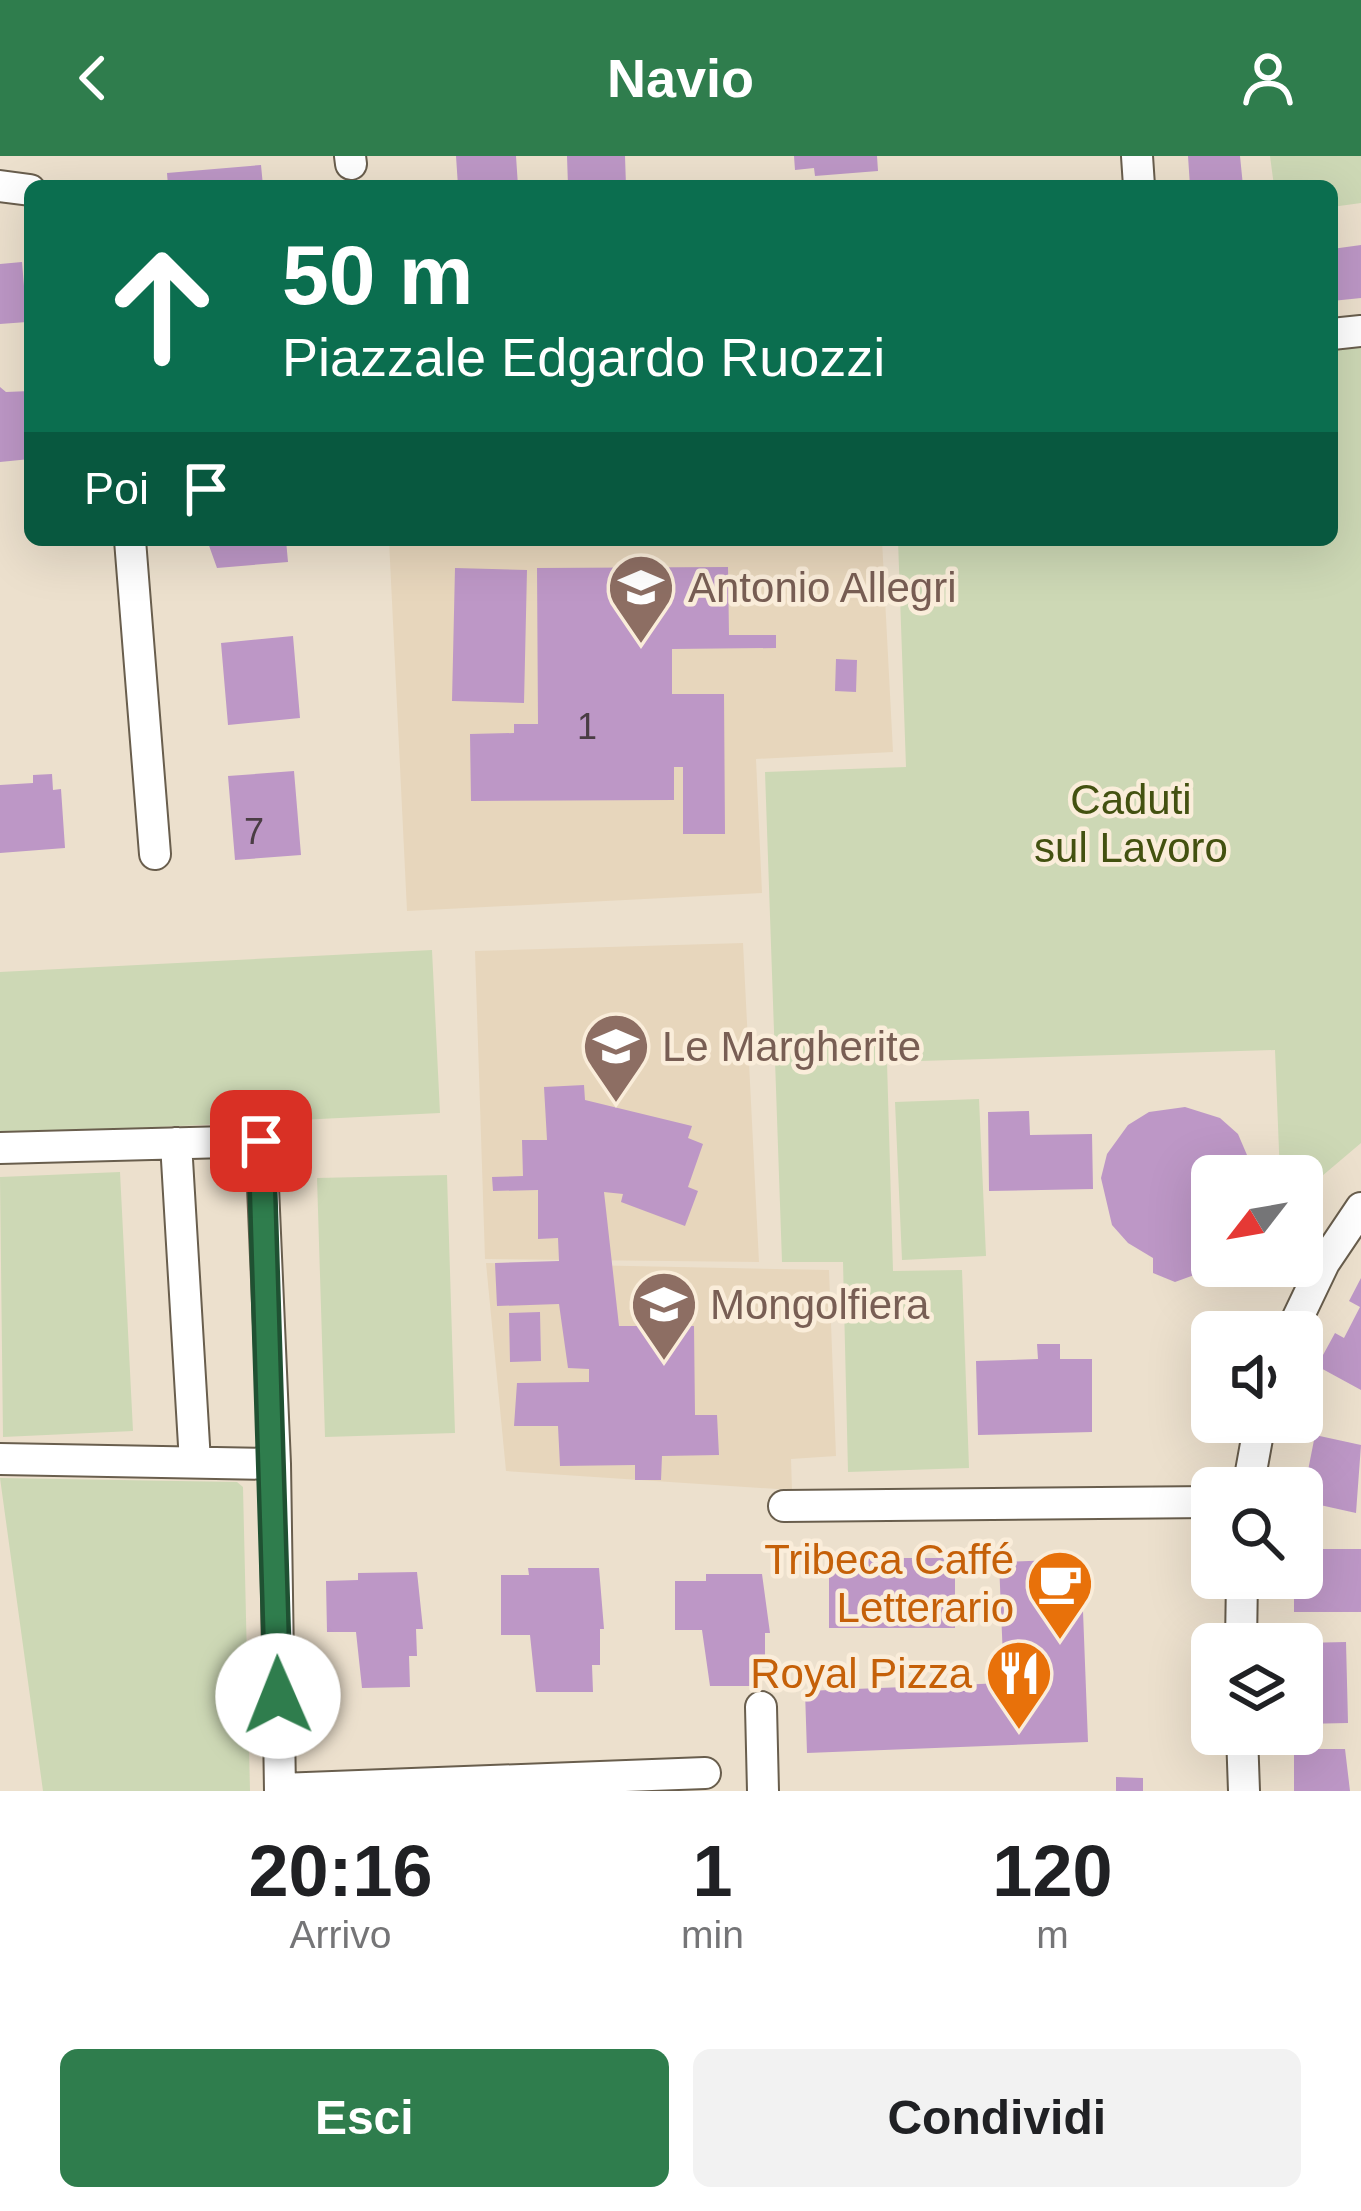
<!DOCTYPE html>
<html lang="it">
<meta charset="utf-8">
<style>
body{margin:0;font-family:Helvetica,sans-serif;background:#f2f2f2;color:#202124;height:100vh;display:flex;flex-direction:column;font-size:45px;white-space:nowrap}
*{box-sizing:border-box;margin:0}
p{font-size:39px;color:#757577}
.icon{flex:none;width:66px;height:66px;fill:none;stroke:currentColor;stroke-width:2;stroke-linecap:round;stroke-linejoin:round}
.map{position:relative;height:1635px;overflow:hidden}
.details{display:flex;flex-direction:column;background:#fff;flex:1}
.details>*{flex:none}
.guide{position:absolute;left:24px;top:24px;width:1314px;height:366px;border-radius:18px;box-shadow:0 12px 48px #0002;background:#0b6e4f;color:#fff;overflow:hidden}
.needle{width:78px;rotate:239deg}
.fabs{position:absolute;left:1191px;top:999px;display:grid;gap:24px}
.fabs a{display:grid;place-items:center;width:132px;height:132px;border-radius:18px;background:#fff;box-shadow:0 12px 48px #0002;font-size:60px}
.pin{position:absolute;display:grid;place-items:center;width:102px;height:102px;color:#fff;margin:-51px;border-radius:24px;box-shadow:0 6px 18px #0006}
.me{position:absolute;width:132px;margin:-66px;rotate:359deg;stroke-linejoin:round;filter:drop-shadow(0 0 9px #0008)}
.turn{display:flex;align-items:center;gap:42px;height:252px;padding:0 60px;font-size:54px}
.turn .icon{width:156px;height:156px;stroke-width:2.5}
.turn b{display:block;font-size:84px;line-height:102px}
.then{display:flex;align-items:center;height:114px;padding:0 60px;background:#0003;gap:24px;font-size:45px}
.eta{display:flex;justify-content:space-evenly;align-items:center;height:204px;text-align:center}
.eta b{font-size:72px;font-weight:600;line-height:84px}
.button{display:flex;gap:24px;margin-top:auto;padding:24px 60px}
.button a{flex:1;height:138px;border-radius:18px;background:#2f7d4d;color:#fff;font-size:48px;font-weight:600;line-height:138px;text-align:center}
.button a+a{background:#f2f2f2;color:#202124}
header{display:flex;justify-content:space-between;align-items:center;height:156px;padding:0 60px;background:#2f7d4d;color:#fff;font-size:54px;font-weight:600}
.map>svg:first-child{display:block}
.built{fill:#e7d6bc}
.green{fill:#cdd8b5}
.building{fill:#bd97c6}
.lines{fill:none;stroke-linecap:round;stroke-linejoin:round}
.street-casing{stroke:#695e4d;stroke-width:34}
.street{stroke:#fff;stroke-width:30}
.route-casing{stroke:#1f5132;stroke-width:30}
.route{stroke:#2f7d4d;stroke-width:21}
.labels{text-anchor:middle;stroke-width:9;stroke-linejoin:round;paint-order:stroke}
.number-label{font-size:36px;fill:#4a3d44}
.education-label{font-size:42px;fill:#785e54;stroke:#faedda;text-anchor:start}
.park-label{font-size:42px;fill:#435110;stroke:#faedda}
.food-label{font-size:42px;fill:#c56008;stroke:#faedda;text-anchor:end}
</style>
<header><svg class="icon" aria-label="back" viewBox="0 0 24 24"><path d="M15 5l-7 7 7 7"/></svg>Navio<svg class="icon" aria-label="person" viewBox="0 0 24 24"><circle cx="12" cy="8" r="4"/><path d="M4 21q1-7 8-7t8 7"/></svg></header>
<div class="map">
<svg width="1361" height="1635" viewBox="0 0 1361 1635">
<rect width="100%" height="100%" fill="#ece0cd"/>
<path class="built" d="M 389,384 L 882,384 L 893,596 L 756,603 L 762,737 L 407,755 Z
M 743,787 L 759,1106 L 485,1103 L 475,795 Z
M 486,1107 L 829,1114 L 836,1300 L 791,1303 L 792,1334 L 506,1315 Z"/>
<path class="green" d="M 1270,0 L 1361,0 L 1361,47 L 1332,51 L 1332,30 L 1274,30 Z
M 1361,177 L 1361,987 L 1302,1037 L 1302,1020 L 1280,1020 L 1275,894 L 887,906 L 893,1115 L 962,1114 L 969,1312 L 848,1316 L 843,1106 L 782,1106 L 765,616 L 906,611 L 898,384 L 1332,384 L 1332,178 Z
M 432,794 L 440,957 L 0,979 L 0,816 Z
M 979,943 L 986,1100 L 902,1104 L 895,946 Z
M 120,1016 L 133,1275 L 3,1281 L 0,1021 Z
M 447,1019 L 455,1277 L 325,1281 L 317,1022 Z
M 0,1322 L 237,1326 L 243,1331 L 250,1635 L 43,1635 Z"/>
<path class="building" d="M 456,0 L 516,0 L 518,30 L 458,30 Z
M 567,0 L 625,0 L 626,30 L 568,30 Z
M 794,0 L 877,0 L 878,15 L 815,20 L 814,12 L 795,14 Z
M 1188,0 L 1240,0 L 1243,30 L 1190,30 Z
M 261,9 L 263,30 L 168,30 L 167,17 Z
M 1361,89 L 1361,142 L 1332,145 L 1332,93 Z
M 22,106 L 27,166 L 0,168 L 0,108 Z
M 0,231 L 6,236 L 30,235 L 30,303 L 0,306 Z
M 207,384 L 286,384 L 288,406 L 217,412 Z
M 728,411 L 729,479 L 776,479 L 776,492 L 672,493 L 672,538 L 724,538 L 725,678 L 683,678 L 683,611 L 674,611 L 674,644 L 471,645 L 470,578 L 514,577 L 514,568 L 538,568 L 537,412 Z
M 455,412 L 527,414 L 524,547 L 452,545 Z
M 293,480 L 300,562 L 228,569 L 221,487 Z
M 836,503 L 857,504 L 856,536 L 835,535 Z
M 294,615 L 301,699 L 235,704 L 228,620 Z
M 52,618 L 53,634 L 61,633 L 65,692 L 0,697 L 0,629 L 33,627 L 33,619 Z
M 584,929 L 585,944 L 692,970 L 688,982 L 703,988 L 688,1031 L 698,1035 L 685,1070 L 621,1046 L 623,1038 L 604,1036 L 619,1170 L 694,1170 L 695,1259 L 717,1259 L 719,1299 L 662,1300 L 661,1324 L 635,1324 L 635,1309 L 560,1310 L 558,1270 L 514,1270 L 517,1227 L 589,1226 L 589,1213 L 568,1212 L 559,1148 L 497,1150 L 495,1107 L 559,1105 L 558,1082 L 538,1083 L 538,1034 L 493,1035 L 492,1021 L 523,1020 L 522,984 L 547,984 L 544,931 Z
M 1185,951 L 1220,962 L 1238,978 L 1256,1020 L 1212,1020 L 1212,1099 L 1196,1104 L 1197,1118 L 1175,1126 L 1153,1117 L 1153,1102 L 1128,1087 L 1112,1069 L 1101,1022 L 1107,998 L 1128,969 L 1149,956 Z
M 1029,955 L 1030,979 L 1092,978 L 1093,1033 L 989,1035 L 988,956 Z
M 1361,1122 L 1361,1234 L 1317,1210 L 1335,1177 L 1344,1182 L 1360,1151 L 1349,1145 Z
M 540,1156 L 541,1205 L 510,1206 L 509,1157 Z
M 1037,1188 L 1060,1188 L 1060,1203 L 1092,1203 L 1092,1276 L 978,1279 L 976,1205 L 1038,1203 Z
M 1315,1279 L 1361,1289 L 1356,1357 L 1302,1345 Z
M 1302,1393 L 1361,1393 L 1361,1456 L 1294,1456 L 1294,1422 L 1302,1422 Z
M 829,1402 L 955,1402 L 955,1472 L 829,1472 Z
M 1081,1403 L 1088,1586 L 807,1597 L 805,1535 L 1004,1527 L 999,1406 Z
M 528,1412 L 599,1412 L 604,1473 L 600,1473 L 600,1509 L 592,1509 L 593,1536 L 536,1536 L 530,1479 L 501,1479 L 501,1419 L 529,1419 Z
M 417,1416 L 423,1473 L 416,1473 L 417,1500 L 409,1500 L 410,1531 L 362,1532 L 356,1476 L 327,1476 L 326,1425 L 358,1424 L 358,1417 Z
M 706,1418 L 762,1418 L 770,1477 L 765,1477 L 765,1509 L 756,1510 L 756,1530 L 710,1530 L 702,1474 L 675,1474 L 675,1425 L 706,1425 Z
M 1346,1486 L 1348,1567 L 1302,1568 L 1302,1487 Z
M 1294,1593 L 1345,1593 L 1350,1635 L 1294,1635 Z
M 1116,1621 L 1143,1622 L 1143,1635 L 1116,1635 Z"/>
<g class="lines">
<defs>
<path id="street" d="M 350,0 L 351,8
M 1137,0 L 1139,30
M 0,30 L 30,34
M 1332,178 L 1361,175
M 130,384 L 155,698
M 176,987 L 195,1306
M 0,992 L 261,985 L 275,1308 L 280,1635
M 1291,1176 L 1324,1107 L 1361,1052
M 0,1303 L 275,1308
M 1248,1332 L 1260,1266
M 784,1350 L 1212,1346
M 1241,1488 L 1242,1422
M 761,1551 L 763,1635
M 1242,1578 L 1244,1635
M 280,1633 L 705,1617"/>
</defs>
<use href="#street" class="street-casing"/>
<use href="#street" class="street"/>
</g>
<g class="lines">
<defs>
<path id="route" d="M 261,985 L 278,1540"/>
</defs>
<use href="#route" class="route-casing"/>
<use href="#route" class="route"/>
</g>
<defs>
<symbol id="school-pin" viewBox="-11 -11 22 30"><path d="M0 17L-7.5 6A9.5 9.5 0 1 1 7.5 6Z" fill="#8d6e63" stroke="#faedda"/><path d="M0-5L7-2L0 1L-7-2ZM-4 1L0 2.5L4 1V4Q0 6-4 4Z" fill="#fff"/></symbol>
<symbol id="cafe-pin" viewBox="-11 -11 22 30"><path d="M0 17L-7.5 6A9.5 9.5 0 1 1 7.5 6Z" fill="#e8710a" stroke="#faedda"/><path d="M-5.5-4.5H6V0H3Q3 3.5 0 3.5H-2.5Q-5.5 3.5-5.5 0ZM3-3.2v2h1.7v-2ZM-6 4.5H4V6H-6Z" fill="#fff"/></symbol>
<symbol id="restaurant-pin" viewBox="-11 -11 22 30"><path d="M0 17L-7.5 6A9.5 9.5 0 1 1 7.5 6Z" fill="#e8710a" stroke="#faedda"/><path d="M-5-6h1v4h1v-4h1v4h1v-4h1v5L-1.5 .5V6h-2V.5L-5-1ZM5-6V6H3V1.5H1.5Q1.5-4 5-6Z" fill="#fff"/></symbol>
</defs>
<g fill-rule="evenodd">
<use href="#school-pin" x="603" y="393" width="76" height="104"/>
<use href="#school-pin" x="578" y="852" width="76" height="104"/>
<use href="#school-pin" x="626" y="1110" width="76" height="104"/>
<use href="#cafe-pin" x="1022" y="1389" width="76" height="104"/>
<use href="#restaurant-pin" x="981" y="1479" width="76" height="104"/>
</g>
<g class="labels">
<g class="number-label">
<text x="587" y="583">1</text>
<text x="254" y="688">7</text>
</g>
<g class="education-label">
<text x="688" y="446">Antonio Allegri</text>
<text x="662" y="905">Le Margherite</text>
<text x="710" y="1163">Mongolfiera</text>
</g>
<g class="park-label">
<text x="1131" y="658">Caduti<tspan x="1131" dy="48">sul Lavoro</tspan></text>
</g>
<g class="food-label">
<text x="1014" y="1418">Tribeca Caffé<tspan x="1014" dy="48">Letterario</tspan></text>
<text x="972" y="1532">Royal Pizza</text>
</g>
</g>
</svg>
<div class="fabs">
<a><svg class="needle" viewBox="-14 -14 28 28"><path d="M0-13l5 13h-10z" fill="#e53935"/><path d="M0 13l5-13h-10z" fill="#757577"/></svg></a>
<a><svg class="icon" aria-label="sound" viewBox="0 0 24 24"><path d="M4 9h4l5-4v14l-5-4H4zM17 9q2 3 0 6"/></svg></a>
<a><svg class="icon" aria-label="search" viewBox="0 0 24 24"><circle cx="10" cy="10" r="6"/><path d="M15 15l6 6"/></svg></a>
<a><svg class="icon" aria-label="layers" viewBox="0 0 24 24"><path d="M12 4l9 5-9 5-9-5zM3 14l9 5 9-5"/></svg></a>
</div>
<div class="pin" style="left:261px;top:985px;background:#d93025"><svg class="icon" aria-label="arrive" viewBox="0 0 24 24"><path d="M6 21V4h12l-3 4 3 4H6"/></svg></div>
<svg class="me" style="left:278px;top:1540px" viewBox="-20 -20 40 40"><circle r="19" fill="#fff"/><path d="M0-13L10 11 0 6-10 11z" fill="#2f7d4d"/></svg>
<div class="guide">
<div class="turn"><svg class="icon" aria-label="ahead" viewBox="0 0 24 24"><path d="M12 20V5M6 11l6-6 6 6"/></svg><div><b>50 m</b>Piazzale Edgardo Ruozzi</div></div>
<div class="then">Poi<svg class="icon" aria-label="arrive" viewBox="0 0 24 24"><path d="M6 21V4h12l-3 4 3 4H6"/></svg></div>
</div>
</div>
<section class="details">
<div class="eta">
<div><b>20:16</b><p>Arrivo</p></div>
<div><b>1</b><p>min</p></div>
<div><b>120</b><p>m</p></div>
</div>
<div class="button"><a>Esci</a><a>Condividi</a></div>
</section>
